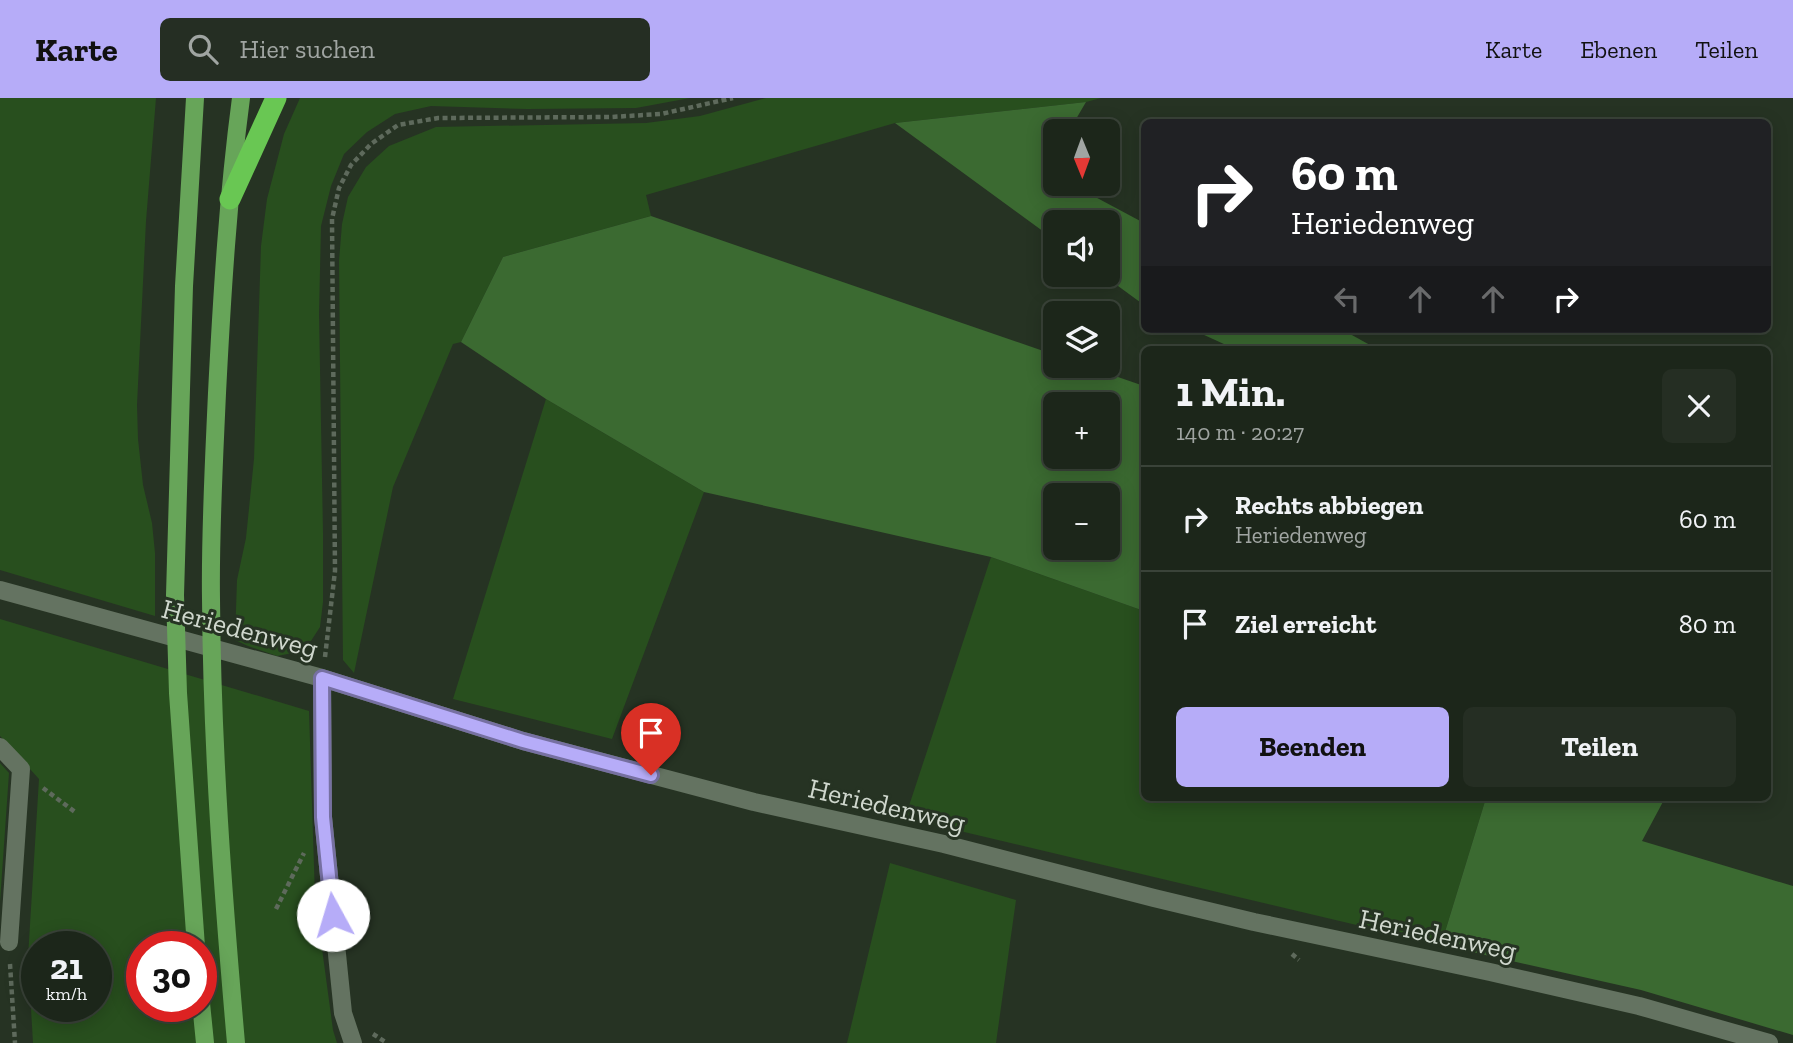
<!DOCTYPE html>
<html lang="de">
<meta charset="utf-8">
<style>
body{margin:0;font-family:"Zilla Slab",serif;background:#252e23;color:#f1f3f6;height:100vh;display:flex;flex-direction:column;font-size:26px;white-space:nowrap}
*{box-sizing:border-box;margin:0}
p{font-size:23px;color:#a0a5a2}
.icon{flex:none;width:38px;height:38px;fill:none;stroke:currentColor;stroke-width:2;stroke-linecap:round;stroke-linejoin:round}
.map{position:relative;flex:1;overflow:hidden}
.details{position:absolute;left:1141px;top:248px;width:630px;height:455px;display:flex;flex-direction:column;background:#1c261a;border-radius:10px;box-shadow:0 4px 18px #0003,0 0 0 2px #3a4339}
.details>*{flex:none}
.top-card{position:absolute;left:1141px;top:21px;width:630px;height:214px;border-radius:10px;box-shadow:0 4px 18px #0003,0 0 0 2px #3a4339;background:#202124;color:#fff;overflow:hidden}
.needle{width:46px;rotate:179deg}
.fabs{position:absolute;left:1043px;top:21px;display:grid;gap:14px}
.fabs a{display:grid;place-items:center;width:77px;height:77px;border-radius:10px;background:#1c261a;box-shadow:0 4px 18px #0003,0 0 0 2px #3a4339;font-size:35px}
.speed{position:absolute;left:21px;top:833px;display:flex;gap:14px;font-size:35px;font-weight:700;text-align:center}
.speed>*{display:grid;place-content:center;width:91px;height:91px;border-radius:50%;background:#1c261a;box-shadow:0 4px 18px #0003,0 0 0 2px #3a4339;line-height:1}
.speed small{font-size:18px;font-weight:400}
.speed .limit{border:10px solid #d22;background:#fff;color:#111}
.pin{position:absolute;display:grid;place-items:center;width:60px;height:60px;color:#fff;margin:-72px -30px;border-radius:50% 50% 50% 0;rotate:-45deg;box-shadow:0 0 7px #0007}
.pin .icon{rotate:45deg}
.me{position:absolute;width:77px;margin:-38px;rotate:354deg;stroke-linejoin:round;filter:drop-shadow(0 0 5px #0008)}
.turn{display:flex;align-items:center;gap:24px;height:147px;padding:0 35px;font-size:32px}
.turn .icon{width:91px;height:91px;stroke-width:2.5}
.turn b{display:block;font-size:49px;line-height:60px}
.lanes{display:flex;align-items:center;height:66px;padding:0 35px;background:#0003;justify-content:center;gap:35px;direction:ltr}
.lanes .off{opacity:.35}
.round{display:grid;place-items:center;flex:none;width:74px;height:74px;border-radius:10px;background:#252e23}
.head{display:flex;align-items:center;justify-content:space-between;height:119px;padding:0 35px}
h1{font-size:42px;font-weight:800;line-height:52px}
.primary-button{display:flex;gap:14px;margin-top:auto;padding:14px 35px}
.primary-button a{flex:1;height:80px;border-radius:10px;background:#b6acf8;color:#111;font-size:28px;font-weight:800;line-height:80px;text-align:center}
.primary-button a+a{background:#252e23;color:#f1f3f6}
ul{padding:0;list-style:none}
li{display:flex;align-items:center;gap:21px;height:105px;padding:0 35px;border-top:2px solid #3a4339}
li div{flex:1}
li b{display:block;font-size:26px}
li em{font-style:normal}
header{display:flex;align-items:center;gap:42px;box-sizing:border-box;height:98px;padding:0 35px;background:#b6acf8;color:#111}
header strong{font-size:33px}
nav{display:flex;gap:38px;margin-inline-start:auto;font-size:24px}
.search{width:490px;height:63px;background:#252e23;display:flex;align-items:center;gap:18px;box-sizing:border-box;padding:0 24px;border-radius:10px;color:#a0a5a2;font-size:26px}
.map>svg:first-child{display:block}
.green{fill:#284f1e;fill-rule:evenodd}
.forest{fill:#3b6a31;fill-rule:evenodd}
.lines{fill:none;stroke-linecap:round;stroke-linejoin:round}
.path{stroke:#5e6a5c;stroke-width:4.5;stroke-dasharray:5 3.5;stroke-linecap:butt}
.minor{stroke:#647361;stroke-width:18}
.primary{stroke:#67a559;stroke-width:18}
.motorway{stroke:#69c753;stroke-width:21}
.route-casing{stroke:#7670a1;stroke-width:18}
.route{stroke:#b6acf8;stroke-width:12}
.labels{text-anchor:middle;stroke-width:6;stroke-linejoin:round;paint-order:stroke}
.street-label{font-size:28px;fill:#cfd7cd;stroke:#263323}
</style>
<header>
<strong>Karte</strong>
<div class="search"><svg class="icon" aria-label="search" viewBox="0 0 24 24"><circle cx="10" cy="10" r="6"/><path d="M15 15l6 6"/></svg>Hier suchen</div>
<nav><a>Karte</a><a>Ebenen</a><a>Teilen</a></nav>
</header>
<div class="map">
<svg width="1793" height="945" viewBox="0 0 1793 945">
<rect width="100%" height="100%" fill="#263323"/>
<path class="green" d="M 0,0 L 156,0 L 146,123 L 137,307 L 138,341 L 143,387 L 152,425 L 155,455 L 155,518 L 0,472 Z
M 300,0 L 690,0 L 636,10 L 527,11 L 431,8 L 395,16 L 367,34 L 344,56 L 331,88 L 321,128 L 319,216 L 323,435 L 323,504 L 320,529 L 309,546 L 293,555 L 277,558 L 248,548 L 235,542 L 237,482 L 246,440 L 254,361 L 261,148 L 267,101 L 284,36 Z
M 766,0 L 1101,0 L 1086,4 L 895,25 L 646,97 L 651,118 L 503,159 L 461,244 L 453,246 L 393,389 L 354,575 L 343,562 L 339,163 L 342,126 L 348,99 L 366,69 L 389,48 L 436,29 L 646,25 L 700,18 Z
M 546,301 L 704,394 L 612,641 L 453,601 Z
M 991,459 L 1144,513 L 1144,700 L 1486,700 L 1441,847 L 905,720 Z
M 0,521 L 309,613 L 315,799 L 333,932 L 337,945 L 33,945 L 28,859 L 39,681 L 0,638 ZM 37,849 L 96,849 L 96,908 L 37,908 ZM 142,849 L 201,849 L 201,908 L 142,908 Z
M 0,665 L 9,675 L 0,804 Z
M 890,765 L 1016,802 L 996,945 L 847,945 Z"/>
<path class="forest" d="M 1086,4 L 1069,33 L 1055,33 L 1055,86 L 1071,86 L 1144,125 L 1144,207 L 1103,177 L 1108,177 L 1108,124 L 1055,124 L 1055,142 L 895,25 Z
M 651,118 L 1055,257 L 1055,268 L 1086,268 L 1144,288 L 1144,513 L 991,459 L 704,394 L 546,301 L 461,244 L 503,159 ZM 1055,306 L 1108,306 L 1108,359 L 1055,359 ZM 1055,397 L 1108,397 L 1108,450 L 1055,450 Z
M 1191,231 L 1341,231 L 1379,252 L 1237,252 Z
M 1486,700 L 1665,700 L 1642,743 L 1793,788 L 1793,937 L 1641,892 L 1441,847 Z"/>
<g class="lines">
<path class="path" d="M 325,559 L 335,473 L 332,121 L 339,90 L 351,67 L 371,46 L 398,27 L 438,20 L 611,19 L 661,16 L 733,0
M 43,690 L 75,714
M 276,811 L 304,755
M 1292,856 L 1299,862
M 10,866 L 15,945
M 373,936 L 387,945"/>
<path class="minor" d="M 0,492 L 322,580 L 523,643 L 754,704 L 944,746 L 1154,800 L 1254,824 L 1490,874 L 1639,908 L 1769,945
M 322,580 L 323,719 L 343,915 L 353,945
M 0,649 L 21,671 L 9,844"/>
<path class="primary" d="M 195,0 L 184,188 L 175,497 L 178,595 L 196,849
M 201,905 L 205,945
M 236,945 C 223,797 212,650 211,501 C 210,433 214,364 217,295 C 222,197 228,98 241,0"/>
<path class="motorway" d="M 230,101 L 276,0"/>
</g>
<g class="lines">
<defs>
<path id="route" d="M 333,817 L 323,719 L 322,580 L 523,643 L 651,677"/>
</defs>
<use href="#route" class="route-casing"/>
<use href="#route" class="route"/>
</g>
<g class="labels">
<g class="street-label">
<text transform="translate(240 530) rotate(15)" y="10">Heriedenweg</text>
<text transform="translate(887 707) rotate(13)" y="10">Heriedenweg</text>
<text transform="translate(1438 836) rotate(12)" y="10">Heriedenweg</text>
</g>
</g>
</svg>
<div class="fabs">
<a><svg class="needle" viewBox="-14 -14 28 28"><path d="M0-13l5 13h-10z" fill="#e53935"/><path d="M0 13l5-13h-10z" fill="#a0a5a2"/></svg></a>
<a><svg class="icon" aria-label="sound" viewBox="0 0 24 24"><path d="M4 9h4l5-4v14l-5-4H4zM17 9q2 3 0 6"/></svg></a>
<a><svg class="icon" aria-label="layers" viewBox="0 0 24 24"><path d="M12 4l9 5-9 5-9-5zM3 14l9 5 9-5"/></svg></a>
<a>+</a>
<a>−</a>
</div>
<div class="speed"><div>21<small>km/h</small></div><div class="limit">30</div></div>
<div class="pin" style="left:651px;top:677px;background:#d93025"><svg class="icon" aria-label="arrive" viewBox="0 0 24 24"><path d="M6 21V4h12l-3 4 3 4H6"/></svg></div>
<svg class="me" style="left:333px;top:817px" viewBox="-20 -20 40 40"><circle r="19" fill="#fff"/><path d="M0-13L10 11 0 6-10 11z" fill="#b6acf8"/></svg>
<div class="top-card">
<div class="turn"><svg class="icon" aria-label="right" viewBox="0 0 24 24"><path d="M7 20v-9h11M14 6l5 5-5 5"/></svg><div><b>60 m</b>Heriedenweg</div></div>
<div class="lanes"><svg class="icon off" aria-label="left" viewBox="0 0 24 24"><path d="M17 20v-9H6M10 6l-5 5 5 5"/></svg><svg class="icon off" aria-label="ahead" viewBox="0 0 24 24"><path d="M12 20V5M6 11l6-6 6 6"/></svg><svg class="icon off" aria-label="ahead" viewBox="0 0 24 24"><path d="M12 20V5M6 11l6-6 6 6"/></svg><svg class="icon" aria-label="right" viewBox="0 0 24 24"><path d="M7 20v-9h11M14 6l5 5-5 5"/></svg></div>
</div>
<section class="details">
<div class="head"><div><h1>1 Min.</h1><p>140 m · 20:27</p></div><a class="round"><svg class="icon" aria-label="close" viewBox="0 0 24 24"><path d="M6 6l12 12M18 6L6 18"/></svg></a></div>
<ul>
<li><svg class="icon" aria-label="right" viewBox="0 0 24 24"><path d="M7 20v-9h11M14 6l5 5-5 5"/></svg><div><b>Rechts abbiegen</b><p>Heriedenweg</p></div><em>60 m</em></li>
<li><svg class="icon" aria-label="arrive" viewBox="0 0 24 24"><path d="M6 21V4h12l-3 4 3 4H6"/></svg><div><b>Ziel erreicht</b></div><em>80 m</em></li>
</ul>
<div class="primary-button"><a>Beenden</a><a>Teilen</a></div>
</section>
</div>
